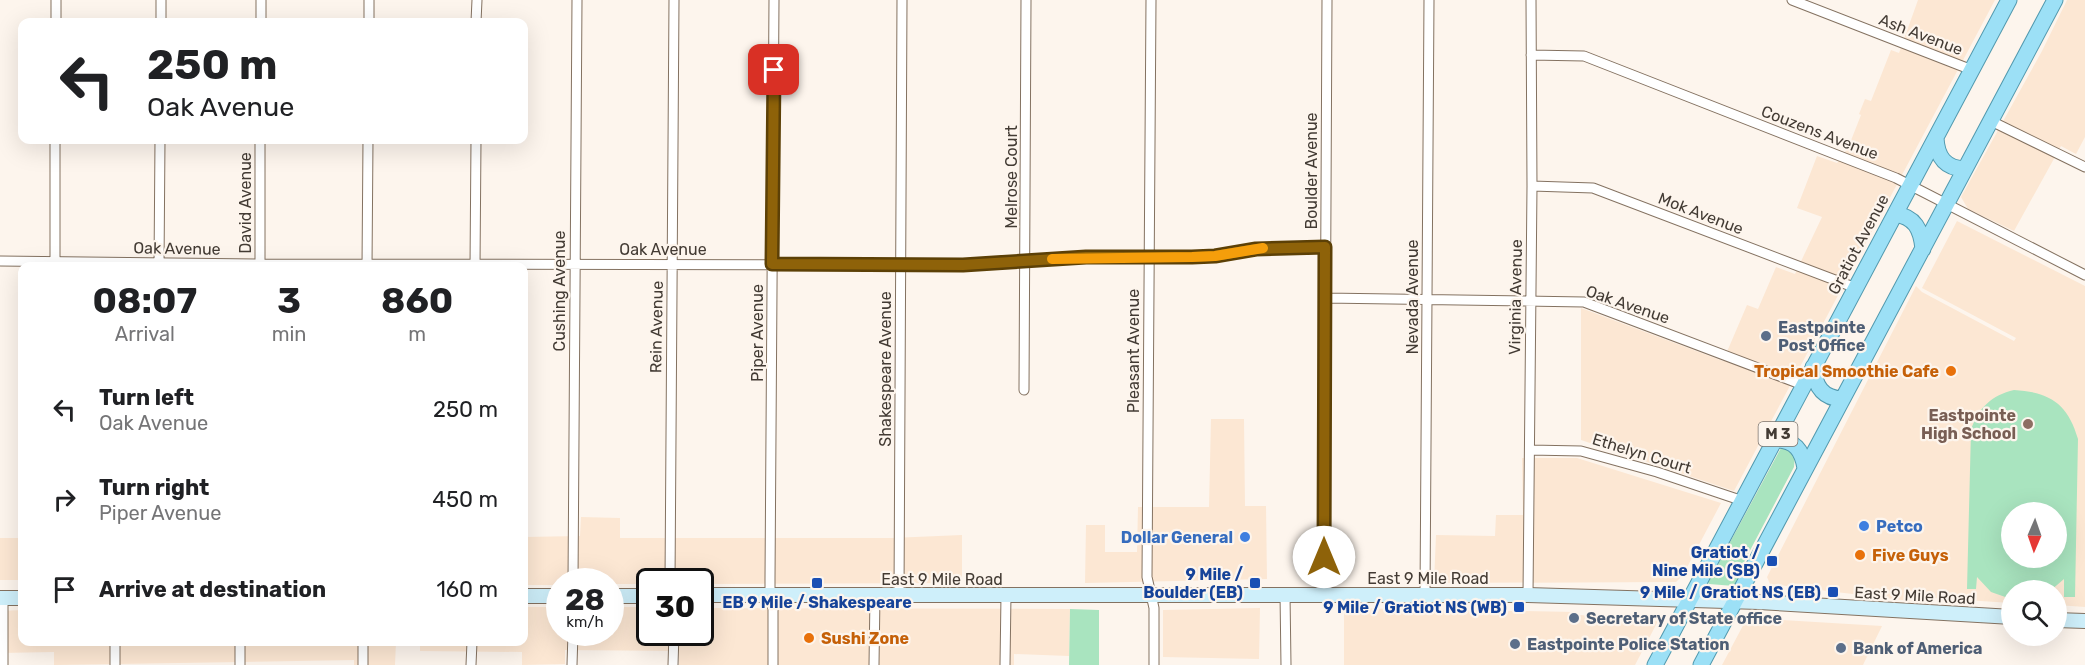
<!DOCTYPE html>
<style>
body{margin:0;font-family:Rubik,sans-serif;background:#f2f2f2;color:#202124;height:100vh;display:flex;flex-direction:column;font-size:22px;white-space:nowrap}
*{box-sizing:border-box;margin:0}
p{font-size:20px;color:#757577}
.icon{flex:none;width:33px;height:33px;fill:none;stroke:currentColor;stroke-width:2;stroke-linecap:round;stroke-linejoin:round}
.map{position:relative;flex:1;overflow:hidden}
.drawer{position:absolute;left:18px;top:262px;width:510px;height:384px;display:flex;flex-direction:column;background:#fff;border-radius:12px;box-shadow:0 6px 24px #0002}
.drawer>*{flex:none}
.top-card{position:absolute;left:18px;top:18px;width:510px;height:126px;border-radius:12px;box-shadow:0 6px 24px #0002;background:#fff;color:#202124;overflow:hidden}
.needle{width:39px;rotate:182deg}
.fabs{position:absolute;left:2001px;top:502px;display:grid;gap:12px}
.fabs a{display:grid;place-items:center;width:66px;height:66px;border-radius:50%;background:#fff;box-shadow:0 6px 24px #0002;font-size:30px}
.speed{position:absolute;left:546px;top:568px;display:flex;gap:12px;font-size:30px;font-weight:700;text-align:center}
.speed>*{display:grid;place-content:center;width:78px;height:78px;border-radius:50%;background:#fff;box-shadow:0 6px 24px #0002;line-height:1}
.speed small{font-size:15px;font-weight:400}
.speed .limit{border:3px solid #111;border-radius:9px;background:#fff;color:#111}
.pin{position:absolute;display:grid;place-items:center;width:51px;height:51px;color:#fff;margin:-26px;border-radius:12px;box-shadow:0 3px 9px #0006}
.me{position:absolute;width:66px;margin:-33px;rotate:0deg;stroke-linejoin:round;filter:drop-shadow(0 0 4px #0008)}
.turn{display:flex;align-items:center;gap:21px;height:126px;padding:0 30px;font-size:27px}
.turn .icon{width:78px;height:78px;stroke-width:2.5}
.turn b{display:block;font-size:42px;line-height:51px}
.eta{display:flex;justify-content:space-evenly;align-items:center;height:102px;text-align:center}
.eta b{font-size:36px;font-weight:700;line-height:42px}
ul{padding:0;list-style:none}
li{display:flex;align-items:center;gap:18px;height:90px;padding:0 30px}
li div{flex:1}
li b{display:block;font-size:22px}
li em{font-style:normal}
.map>svg:first-child{display:block}
.built{fill:#fce7d3;fill-rule:evenodd}
.green{fill:#a9e4bf;fill-rule:evenodd}
.lines{fill:none;stroke-linecap:round;stroke-linejoin:round}
.minor-casing{stroke:#847261;stroke-width:11}
.secondary-casing{stroke:#847261;stroke-width:16}
.primary-casing{stroke:#5299ae;stroke-width:17}
.minor{stroke:#fff;stroke-width:9}
.secondary{stroke:#ceeffa;stroke-width:14}
.primary{stroke:#9ce0f6;stroke-width:15}
.route-casing{stroke:#5c4006;stroke-width:15}
.route{stroke:#8e6209;stroke-width:10}
.slow{stroke:#f59e0b;stroke-width:10}
.service-dot{fill:#5c6f8a;stroke:#fdf5ed;stroke-width:2}
.food-dot{fill:#e8710a;stroke:#fdf5ed;stroke-width:2}
.education-dot{fill:#8d6e63;stroke:#fdf5ed;stroke-width:2}
.shop-dot{fill:#3f7fe0;stroke:#fdf5ed;stroke-width:2}
.transit-dot{fill:#1a4fb4;stroke:#fdf5ed;stroke-width:2}
.labels{text-anchor:middle;stroke-width:4.5;stroke-linejoin:round;paint-order:stroke}
.shield{fill:#fdf5ed;stroke:#7b736c;stroke-width:1.5}
.shield-label{font-size:15px;font-weight:bold;fill:#433b34}
.street-label{font-size:16px;fill:#433b34;stroke:#fdf5ed}
.service-label{font-size:16px;font-weight:bold;fill:#4e5e75;stroke:#fdf5ed;text-anchor:start}
.food-label{font-size:16px;font-weight:bold;fill:#c56008;stroke:#fdf5ed;text-anchor:start}
.education-label{font-size:16px;font-weight:bold;fill:#785e54;stroke:#fdf5ed;text-anchor:end}
.shop-label{font-size:16px;font-weight:bold;fill:#366cbe;stroke:#fdf5ed;text-anchor:start}
.transit-label{font-size:16px;font-weight:bold;fill:#164399;stroke:#fdf5ed;text-anchor:end}
</style>
<div class="map">
<svg width="2085" height="665" viewBox="0 0 2085 665">
<rect width="100%" height="100%" fill="#fdf5ed"/>
<path class="built" d="M 1918,0 L 1995,0 L 1734,491 L 1581,440 L 1581,308 L 1723,361 L 1747,305 L 1758,309 L 1776,267 L 1795,274 L 1822,217 L 1797,208 L 1817,156 L 1837,163 L 1848,148 L 1861,115 L 1859,114 L 1865,99 L 1871,101 L 1891,50 L 1899,53 Z
M 2067,0 L 2085,0 L 2085,137 L 2076,154 L 2061,146 L 2014,231 L 1968,209 L 1961,197 L 2042,51 Z
M 1957,221 L 2085,286 L 2085,607 L 2057,605 L 2056,591 L 2012,591 L 2011,603 L 1920,597 L 1919,602 L 1770,584 L 1767,577 L 1916,286 L 1922,292 L 2014,341 L 2016,338 L 1922,288 ZM 2012,513 L 2056,513 L 2056,558 L 2012,558 Z
M 1211,419 L 1244,419 L 1245,506 L 1266,506 L 1267,579 L 1085,583 L 1086,525 L 1105,525 L 1105,552 L 1137,552 L 1138,507 L 1209,507 Z
M 1522,458 L 1577,458 L 1721,503 L 1683,575 L 1676,582 L 1434,583 L 1436,535 L 1495,536 L 1496,515 L 1523,515 Z
M 581,517 L 620,518 L 620,538 L 891,538 L 962,535 L 962,583 L 701,584 L 700,582 L 650,582 L 649,584 L 611,584 L 610,582 L 560,582 L 559,585 L 524,585 L 524,537 L 580,536 Z
M 0,538 L 22,538 L 22,580 L 0,580 Z
M 524,607 L 559,607 L 560,633 L 610,633 L 611,607 L 649,607 L 650,633 L 700,633 L 701,608 L 1070,609 L 1069,656 L 1014,654 L 1014,665 L 679,665 L 679,651 L 565,650 L 565,664 L 522,665 L 522,652 L 420,651 L 420,642 L 524,642 Z
M 1260,608 L 1259,659 L 1163,657 L 1163,610 Z
M 1344,608 L 1575,612 L 1580,615 L 1658,621 L 1635,665 L 1344,665 Z
M 22,610 L 22,642 L 396,642 L 395,665 L 354,665 L 354,660 L 54,665 L 54,652 L 0,653 L 0,611 Z
M 1747,618 L 1882,626 L 1863,665 L 1722,665 Z"/>
<path class="green" d="M 2014,390 C 2050,392 2068,404 2078,439 L 2075,597 L 2064,597 L 2064,579 L 2050,591 L 2012,591 L 2011,599 L 1991,592 L 1977,577 L 1976,589 L 1967,589 L 1971,430 C 1978,408 1992,395 2014,390 ZM 2012,513 L 2056,513 L 2056,558 L 2012,558 Z
M 1781,448 L 1788,448 L 1795,456 L 1794,467 L 1745,560 L 1737,584 L 1734,586 L 1709,584 L 1708,583 Z
M 1070,609 L 1099,610 L 1099,665 L 1069,665 Z"/>
<g class="lines">
<defs>
<path id="minor" d="M 1151,0 L 1147,577 L 1154,608 L 1154,665
M 1792,0 L 1972,70
M 56,22 L 56,0
M 161,22 L 161,0
M 261,22 L 261,0
M 369,22 L 369,0
M 476,22 L 477,0
M 1531,55 L 1584,56 L 1896,178 L 2085,275
M 1991,121 L 2085,167
M 1532,186 L 1593,188 L 1856,288
M 0,261 L 260,264 L 963,265 L 1086,257 L 1192,257 L 1214,256 L 1256,249 L 1325,247
M 55,266 L 55,140
M 159,266 L 160,140
M 260,267 L 260,140
M 367,267 L 368,140
M 475,267 L 476,140
M 1325,298 L 1584,302 L 1803,385
M 1024,390 L 1026,0
M 1530,450 L 1581,451 L 1657,472 L 1743,501
M 573,582 L 577,0
M 670,582 L 674,0
M 1285,594 L 1286,665
M 1324,594 L 1327,0
M 1425,594 L 1429,0
M 899,595 L 902,0
M 1528,595 L 1532,186 L 1531,0
M 3,665 L 3,598
M 115,665 L 115,642
M 240,665 L 240,642
M 363,665 L 363,642
M 471,665 L 472,642
M 572,665 L 573,633
M 673,665 L 674,633
M 773,665 L 773,609 L 770,596 L 770,578 L 774,0
M 874,665 L 875,595
M 1005,665 L 1006,595"/>
<path id="secondary" d="M 700,595 L 1528,595 L 1759,602 L 2012,617
M 524,596 L 560,596
M 610,596 L 650,596
M 0,598 L 22,598
M 2056,620 L 2085,621"/>
<path id="primary" d="M 1936,138 C 1937,157 1945,168 1965,169
M 1895,214 C 1915,217 1921,229 1923,249
M 1813,367 C 1815,386 1822,398 1842,399
M 1775,440 C 1795,440 1802,450 1805,468
M 1655,665 L 2009,0
M 1701,665 L 2055,0"/>
</defs>
<use href="#minor" class="minor-casing"/>
<use href="#secondary" class="secondary-casing"/>
<use href="#primary" class="primary-casing"/>
<use href="#minor" class="minor"/>
<use href="#secondary" class="secondary"/>
<use href="#primary" class="primary"/>
</g>
<g class="lines">
<defs>
<path id="route" d="M 774,70 L 772,264 L 963,265 L 1086,257 L 1192,257 L 1215,256 L 1256,249 L 1325,247 L 1324,557"/>
</defs>
<use href="#route" class="route-casing"/>
<use href="#route" class="route"/>
<path class="slow" d="M 1052,259 L 1192,257 L 1215,256 L 1263,248"/>
</g>
<g class="service-dot">
<circle cx="1766" cy="336" r="6"/>
<circle cx="1574" cy="618" r="6"/>
<circle cx="1515" cy="644" r="6"/>
<circle cx="1841" cy="648" r="6"/>
</g>
<g class="food-dot">
<circle cx="1951" cy="371" r="6"/>
<circle cx="1860" cy="555" r="6"/>
<circle cx="809" cy="638" r="6"/>
</g>
<circle class="education-dot" cx="2028" cy="424" r="6"/>
<g class="shop-dot">
<circle cx="1864" cy="526" r="6"/>
<circle cx="1245" cy="537" r="6"/>
</g>
<g class="transit-dot">
<rect x="1766" y="555" width="12" height="12" rx="3"/>
<rect x="811" y="577" width="12" height="12" rx="3"/>
<rect x="1249" y="577" width="12" height="12" rx="3"/>
<rect x="1827" y="586" width="12" height="12" rx="3"/>
<rect x="1513" y="601" width="12" height="12" rx="3"/>
</g>
<g class="labels">
<rect class="shield" x="1758.5" y="422" width="39" height="24" rx="4.5"/>
<g class="shield-label">
<text x="1778" y="439">M 3</text>
</g>
<g class="street-label">
<text transform="translate(1921 34) rotate(21)" y="6">Ash Avenue</text>
<text transform="translate(1820 132) rotate(21)" y="6">Couzens Avenue</text>
<text transform="translate(1311 171) rotate(-90)" y="6">Boulder Avenue</text>
<text transform="translate(1011 177) rotate(-90)" y="6">Melrose Court</text>
<text transform="translate(245 203) rotate(-90)" y="6">David Avenue</text>
<text transform="translate(1701 213) rotate(21)" y="6">Mok Avenue</text>
<text transform="translate(1858 244) rotate(-62)" y="6">Gratiot Avenue</text>
<text transform="translate(177 248) rotate(1)" y="6">Oak Avenue</text>
<text x="663" y="255">Oak Avenue</text>
<text transform="translate(559 291) rotate(-90)" y="6">Cushing Avenue</text>
<text transform="translate(1412 297) rotate(-90)" y="6">Nevada Avenue</text>
<text transform="translate(1515 297) rotate(-89)" y="6">Virginia Avenue</text>
<text transform="translate(1628 304) rotate(19)" y="6">Oak Avenue</text>
<text transform="translate(656 327) rotate(-89)" y="6">Rein Avenue</text>
<text transform="translate(757 333) rotate(-90)" y="6">Piper Avenue</text>
<text transform="translate(1133 351) rotate(-90)" y="6">Pleasant Avenue</text>
<text transform="translate(885 369) rotate(-90)" y="6">Shakespeare Avenue</text>
<text transform="translate(1642 453) rotate(17)" y="6">Ethelyn Court</text>
<text x="1428" y="584">East 9 Mile Road</text>
<text x="942" y="585">East 9 Mile Road</text>
<text transform="translate(1915 595) rotate(3)" y="6">East 9 Mile Road</text>
</g>
<g class="service-label">
<text x="1778" y="333">Eastpointe<tspan x="1778" dy="18">Post Office</tspan></text>
<text x="1586" y="624">Secretary of State office</text>
<text x="1527" y="650">Eastpointe Police Station</text>
<text x="1853" y="654">Bank of America</text>
</g>
<g class="food-label">
<text x="1939" y="377" text-anchor="end">Tropical Smoothie Cafe</text>
<text x="1872" y="561">Five Guys</text>
<text x="821" y="644">Sushi Zone</text>
</g>
<g class="education-label">
<text x="2016" y="421">Eastpointe<tspan x="2016" dy="18">High School</tspan></text>
</g>
<g class="shop-label">
<text x="1876" y="532">Petco</text>
<text x="1233" y="543" text-anchor="end">Dollar General</text>
</g>
<g class="transit-label">
<text x="1760" y="558">Gratiot /<tspan x="1760" dy="18">Nine Mile (SB)</tspan></text>
<text x="1243" y="580">9 Mile /<tspan x="1243" dy="18">Boulder (EB)</tspan></text>
<text x="1821" y="598">9 Mile / Gratiot NS (EB)</text>
<text x="817" y="608" text-anchor="middle">EB 9 Mile / Shakespeare</text>
<text x="1507" y="613">9 Mile / Gratiot NS (WB)</text>
</g>
</g>
</svg>
<div class="fabs">
<a><svg class="needle" viewBox="-14 -14 28 28"><path d="M0-13l5 13h-10z" fill="#e53935"/><path d="M0 13l5-13h-10z" fill="#757577"/></svg></a>
<a><svg class="icon" aria-label="search" viewBox="0 0 24 24"><circle cx="10" cy="10" r="6"/><path d="M15 15l6 6"/></svg></a>
</div>
<div class="speed"><div>28<small>km/h</small></div><div class="limit">30</div></div>
<div class="pin" style="left:774px;top:70px;background:#d93025"><svg class="icon" aria-label="arrive" viewBox="0 0 24 24"><path d="M6 21V4h12l-3 4 3 4H6"/></svg></div>
<svg class="me" style="left:1324px;top:557px" viewBox="-20 -20 40 40"><circle r="19" fill="#fff"/><path d="M0-13L10 11 0 6-10 11z" fill="#8e6209"/></svg>
<div class="top-card">
<div class="turn"><svg class="icon" aria-label="left" viewBox="0 0 24 24"><path d="M17 20v-9H6M10 6l-5 5 5 5"/></svg><div><b>250 m</b>Oak Avenue</div></div>
</div>
<section class="drawer">
<div class="eta">
<div><b>08:07</b><p>Arrival</p></div>
<div><b>3</b><p>min</p></div>
<div><b>860</b><p>m</p></div>
</div>
<ul>
<li><svg class="icon" aria-label="left" viewBox="0 0 24 24"><path d="M17 20v-9H6M10 6l-5 5 5 5"/></svg><div><b>Turn left</b><p>Oak Avenue</p></div><em>250 m</em></li>
<li><svg class="icon" aria-label="right" viewBox="0 0 24 24"><path d="M7 20v-9h11M14 6l5 5-5 5"/></svg><div><b>Turn right</b><p>Piper Avenue</p></div><em>450 m</em></li>
<li><svg class="icon" aria-label="arrive" viewBox="0 0 24 24"><path d="M6 21V4h12l-3 4 3 4H6"/></svg><div><b>Arrive at destination</b></div><em>160 m</em></li>
</ul>
</section>
</div>
